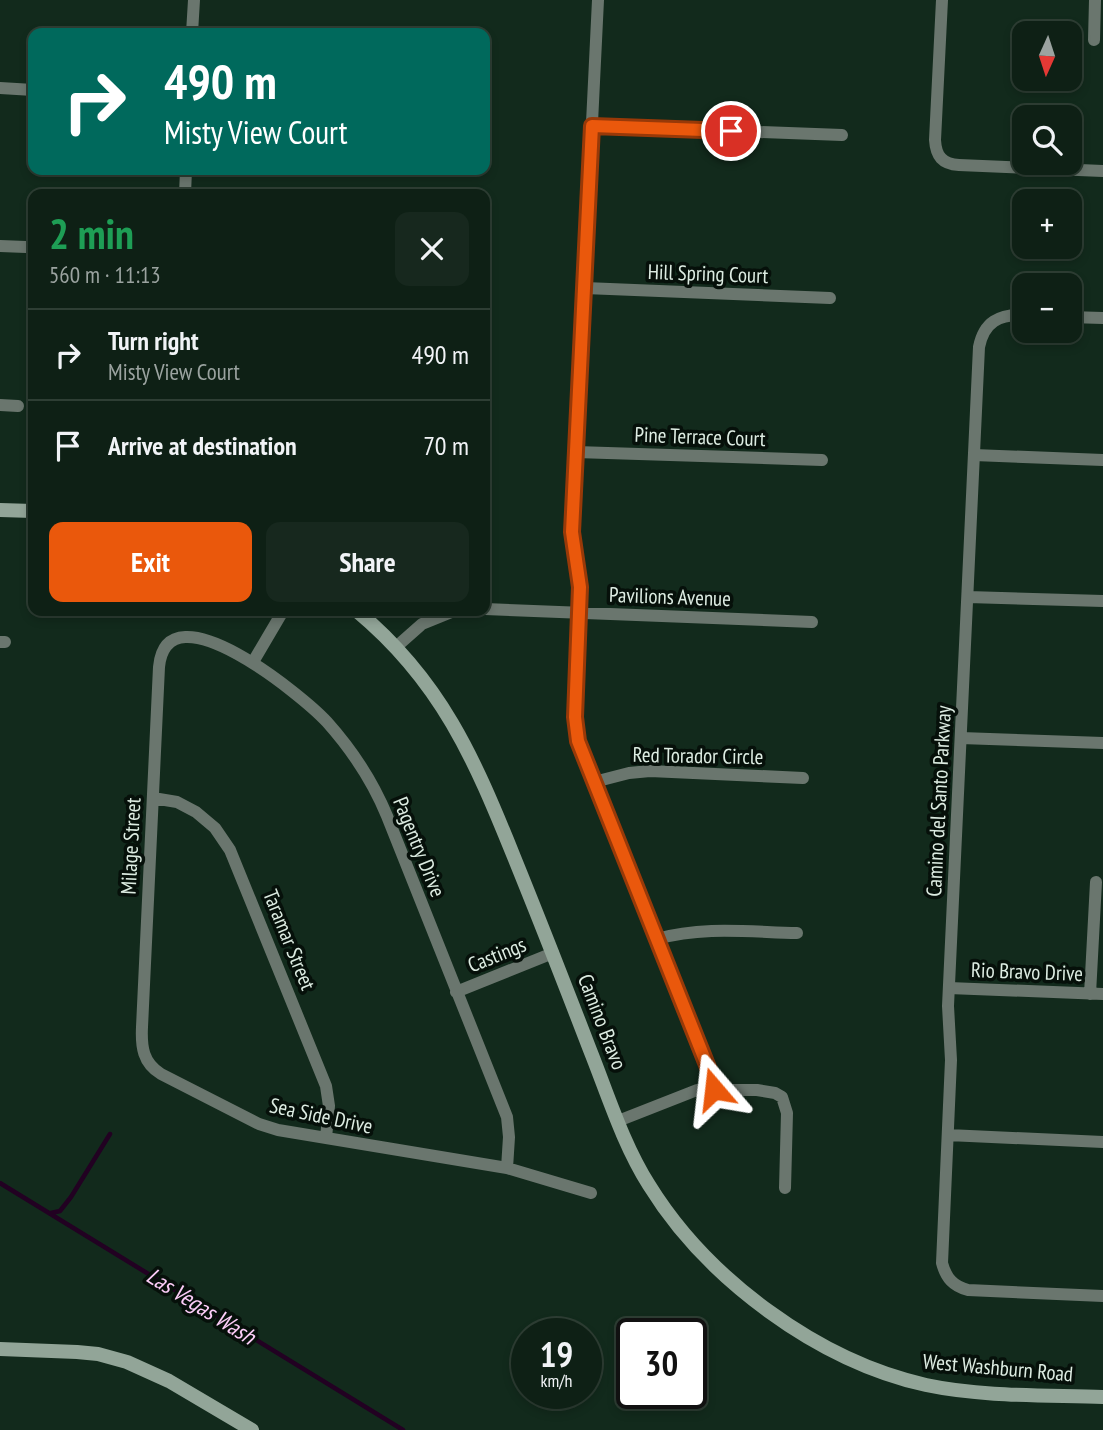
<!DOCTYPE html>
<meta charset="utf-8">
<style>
body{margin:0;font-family:"PT Sans Narrow",sans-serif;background:#17281e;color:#f1f3f6;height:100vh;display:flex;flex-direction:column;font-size:26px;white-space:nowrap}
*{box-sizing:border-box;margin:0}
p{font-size:23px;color:#9ba3a0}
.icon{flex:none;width:38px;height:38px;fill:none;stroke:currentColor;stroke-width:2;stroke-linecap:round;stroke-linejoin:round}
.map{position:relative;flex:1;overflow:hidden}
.side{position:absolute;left:28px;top:189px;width:462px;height:427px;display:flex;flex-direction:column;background:#0e2015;border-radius:14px;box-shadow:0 4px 10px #0003,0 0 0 2px #2e3e34}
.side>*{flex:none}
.guide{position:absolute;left:28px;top:28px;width:462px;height:147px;border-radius:14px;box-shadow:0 4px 10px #0003,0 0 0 2px #2e3e34;background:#00695c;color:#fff;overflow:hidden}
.needle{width:46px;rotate:183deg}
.tools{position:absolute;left:1012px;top:21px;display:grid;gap:14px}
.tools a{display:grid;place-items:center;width:70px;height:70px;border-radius:14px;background:#0e2015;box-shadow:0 4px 10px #0003,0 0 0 2px #2e3e34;font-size:35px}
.speed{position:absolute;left:511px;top:1318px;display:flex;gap:14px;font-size:35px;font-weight:700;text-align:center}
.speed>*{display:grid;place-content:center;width:91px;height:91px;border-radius:50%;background:#0e2015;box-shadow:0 4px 10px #0003,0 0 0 2px #2e3e34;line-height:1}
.speed small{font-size:18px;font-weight:400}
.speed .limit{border:4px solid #111;border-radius:10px;background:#fff;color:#111}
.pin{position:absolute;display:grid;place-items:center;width:60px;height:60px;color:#fff;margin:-30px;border:4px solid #fff;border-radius:50%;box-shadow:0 2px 7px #0007}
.me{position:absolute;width:77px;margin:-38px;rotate:343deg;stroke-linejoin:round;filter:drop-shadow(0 0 5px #0008)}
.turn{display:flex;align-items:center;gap:24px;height:147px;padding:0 21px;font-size:32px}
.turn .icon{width:91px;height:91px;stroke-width:2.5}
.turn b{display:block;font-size:49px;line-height:60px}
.round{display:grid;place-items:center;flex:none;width:74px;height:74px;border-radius:14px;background:#17281e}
.headline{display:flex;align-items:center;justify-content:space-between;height:119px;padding:0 21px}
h1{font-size:42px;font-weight:600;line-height:52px;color:#1e9e55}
.cta{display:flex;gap:14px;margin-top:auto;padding:14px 21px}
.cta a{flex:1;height:80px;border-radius:14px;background:#ea580c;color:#fff;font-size:28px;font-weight:600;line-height:80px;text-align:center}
.cta a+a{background:#17281e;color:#f1f3f6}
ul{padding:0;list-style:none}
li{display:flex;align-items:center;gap:21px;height:91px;padding:0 21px;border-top:2px solid #2e3e34}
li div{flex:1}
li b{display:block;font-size:26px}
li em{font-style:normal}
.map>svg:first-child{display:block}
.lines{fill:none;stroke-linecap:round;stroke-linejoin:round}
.stream{stroke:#220122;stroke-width:4.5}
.street{stroke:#6a766e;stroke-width:12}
.secondary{stroke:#92a598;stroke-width:14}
.route-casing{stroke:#983908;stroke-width:18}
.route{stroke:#ea580c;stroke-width:12}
.labels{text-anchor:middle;stroke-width:7;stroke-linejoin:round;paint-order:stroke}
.street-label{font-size:21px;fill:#ddece2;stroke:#06100a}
.water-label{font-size:23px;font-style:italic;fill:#fdcef9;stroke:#06100a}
</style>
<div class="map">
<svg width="1103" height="1430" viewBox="0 0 1103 1430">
<rect width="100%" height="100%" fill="#122a1c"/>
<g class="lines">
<path class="stream" d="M 0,1183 L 403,1430
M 51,1213 L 60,1211 L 71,1197 L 110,1134"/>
<path class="street" d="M 598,0 L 572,532 L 580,587 L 575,717 L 578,741 L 709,1070 L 714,1089
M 942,0 L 935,140 C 936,156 942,164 959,165 L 1103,171
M 192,33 L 194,0
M 1094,40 L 1095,0
M 0,88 L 33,90
M 592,126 L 842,135
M 185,194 L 186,170
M 0,246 L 26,247
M 585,288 L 830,298
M 1024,315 C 999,314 984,322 979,347 L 948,1006 L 951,1060 L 942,1263 C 946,1278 953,1286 968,1290 L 1103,1296
M 1069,317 L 1103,318
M 0,405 L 18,406
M 576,452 L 822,460
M 974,455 L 1103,460
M 968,597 L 1103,601
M 485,609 L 812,622
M 0,642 L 5,642
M 396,647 L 422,624 L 454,611
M 253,662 L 283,611
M 961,738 L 1103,743
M 594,782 L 629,773 L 650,771 L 803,778
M 153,798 L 177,802 L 196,812 L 215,828 L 230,850 L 326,1086 L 329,1106 L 326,1138
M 657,939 C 703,926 749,932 797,933
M 949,988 L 1103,994
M 456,992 L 553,953
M 1090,994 L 1096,882
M 618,1121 L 697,1090 L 757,1090 L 775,1093 L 782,1097 L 787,1113 L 785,1188
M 948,1135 L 1103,1142
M 507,1168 L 509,1137 L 507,1117 L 387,816 C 373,782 352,750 327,722 C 304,697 167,584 159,667 L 142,1027 C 141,1047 143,1063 161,1074 L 259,1124 L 278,1130 L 507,1168 L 591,1193"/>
<path class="secondary" d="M 0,510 L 33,511
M 357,611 C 441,681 474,758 514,857 C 540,921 565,985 590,1050 C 608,1095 623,1144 649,1185 C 707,1279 818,1361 926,1385 C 983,1397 1045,1395 1103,1397
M 0,1349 L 77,1352 L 98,1354 L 127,1362 L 169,1381 L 252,1430"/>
</g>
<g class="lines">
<defs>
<path id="route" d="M 714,1089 L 709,1070 L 578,741 L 575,717 L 580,587 L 572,532 L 592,126 L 731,131"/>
</defs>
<use href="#route" class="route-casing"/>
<use href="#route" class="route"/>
</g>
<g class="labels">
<g class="street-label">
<text transform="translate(708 274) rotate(2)" y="7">Hill Spring Court</text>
<text transform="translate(700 437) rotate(2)" y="7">Pine Terrace Court</text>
<text transform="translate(670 597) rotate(2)" y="7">Pavilions Avenue</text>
<text transform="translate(698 756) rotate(1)" y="7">Red Torador Circle</text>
<text transform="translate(939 801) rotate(-87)" y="7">Camino del Santo Parkway</text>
<text transform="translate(131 846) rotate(-87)" y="7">Milage Street</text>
<text transform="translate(419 847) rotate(68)" y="7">Pagentry Drive</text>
<text transform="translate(289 940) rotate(68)" y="7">Taramar Street</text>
<text transform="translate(497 955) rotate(-22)" y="7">Castings</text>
<text transform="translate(1027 972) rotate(2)" y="7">Rio Bravo Drive</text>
<text transform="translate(602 1022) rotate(69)" y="7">Camino Bravo</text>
<text transform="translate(321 1116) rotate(12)" y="7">Sea Side Drive</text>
<text transform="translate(998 1368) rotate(5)" y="7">West Washburn Road</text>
</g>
<g class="water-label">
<text transform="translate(201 1306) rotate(32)" y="8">Las Vegas Wash</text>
</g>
</g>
</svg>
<div class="tools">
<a><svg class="needle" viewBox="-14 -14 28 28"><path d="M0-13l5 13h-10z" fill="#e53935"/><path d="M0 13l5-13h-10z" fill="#9ba3a0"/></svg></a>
<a><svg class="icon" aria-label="search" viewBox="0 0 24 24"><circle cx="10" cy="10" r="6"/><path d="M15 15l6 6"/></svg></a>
<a>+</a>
<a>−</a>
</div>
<div class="speed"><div>19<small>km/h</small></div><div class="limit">30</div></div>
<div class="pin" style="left:731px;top:131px;background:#d93025"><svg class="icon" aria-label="arrive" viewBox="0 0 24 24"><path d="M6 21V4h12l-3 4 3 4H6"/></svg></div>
<svg class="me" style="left:714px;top:1089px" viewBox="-20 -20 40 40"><path d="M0-17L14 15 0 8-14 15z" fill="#ea580c" stroke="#fff" stroke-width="4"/></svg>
<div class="guide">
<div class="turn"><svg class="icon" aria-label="right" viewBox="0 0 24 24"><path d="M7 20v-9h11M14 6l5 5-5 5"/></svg><div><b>490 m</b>Misty View Court</div></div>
</div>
<section class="side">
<div class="headline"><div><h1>2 min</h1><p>560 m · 11:13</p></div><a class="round"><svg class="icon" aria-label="close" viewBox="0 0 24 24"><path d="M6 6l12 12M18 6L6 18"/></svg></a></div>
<ul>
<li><svg class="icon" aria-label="right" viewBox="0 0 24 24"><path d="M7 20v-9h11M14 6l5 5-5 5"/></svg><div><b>Turn right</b><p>Misty View Court</p></div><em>490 m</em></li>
<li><svg class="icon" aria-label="arrive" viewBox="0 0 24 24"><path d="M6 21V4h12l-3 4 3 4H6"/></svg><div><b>Arrive at destination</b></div><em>70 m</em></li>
</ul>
<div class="cta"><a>Exit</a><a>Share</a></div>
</section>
</div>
